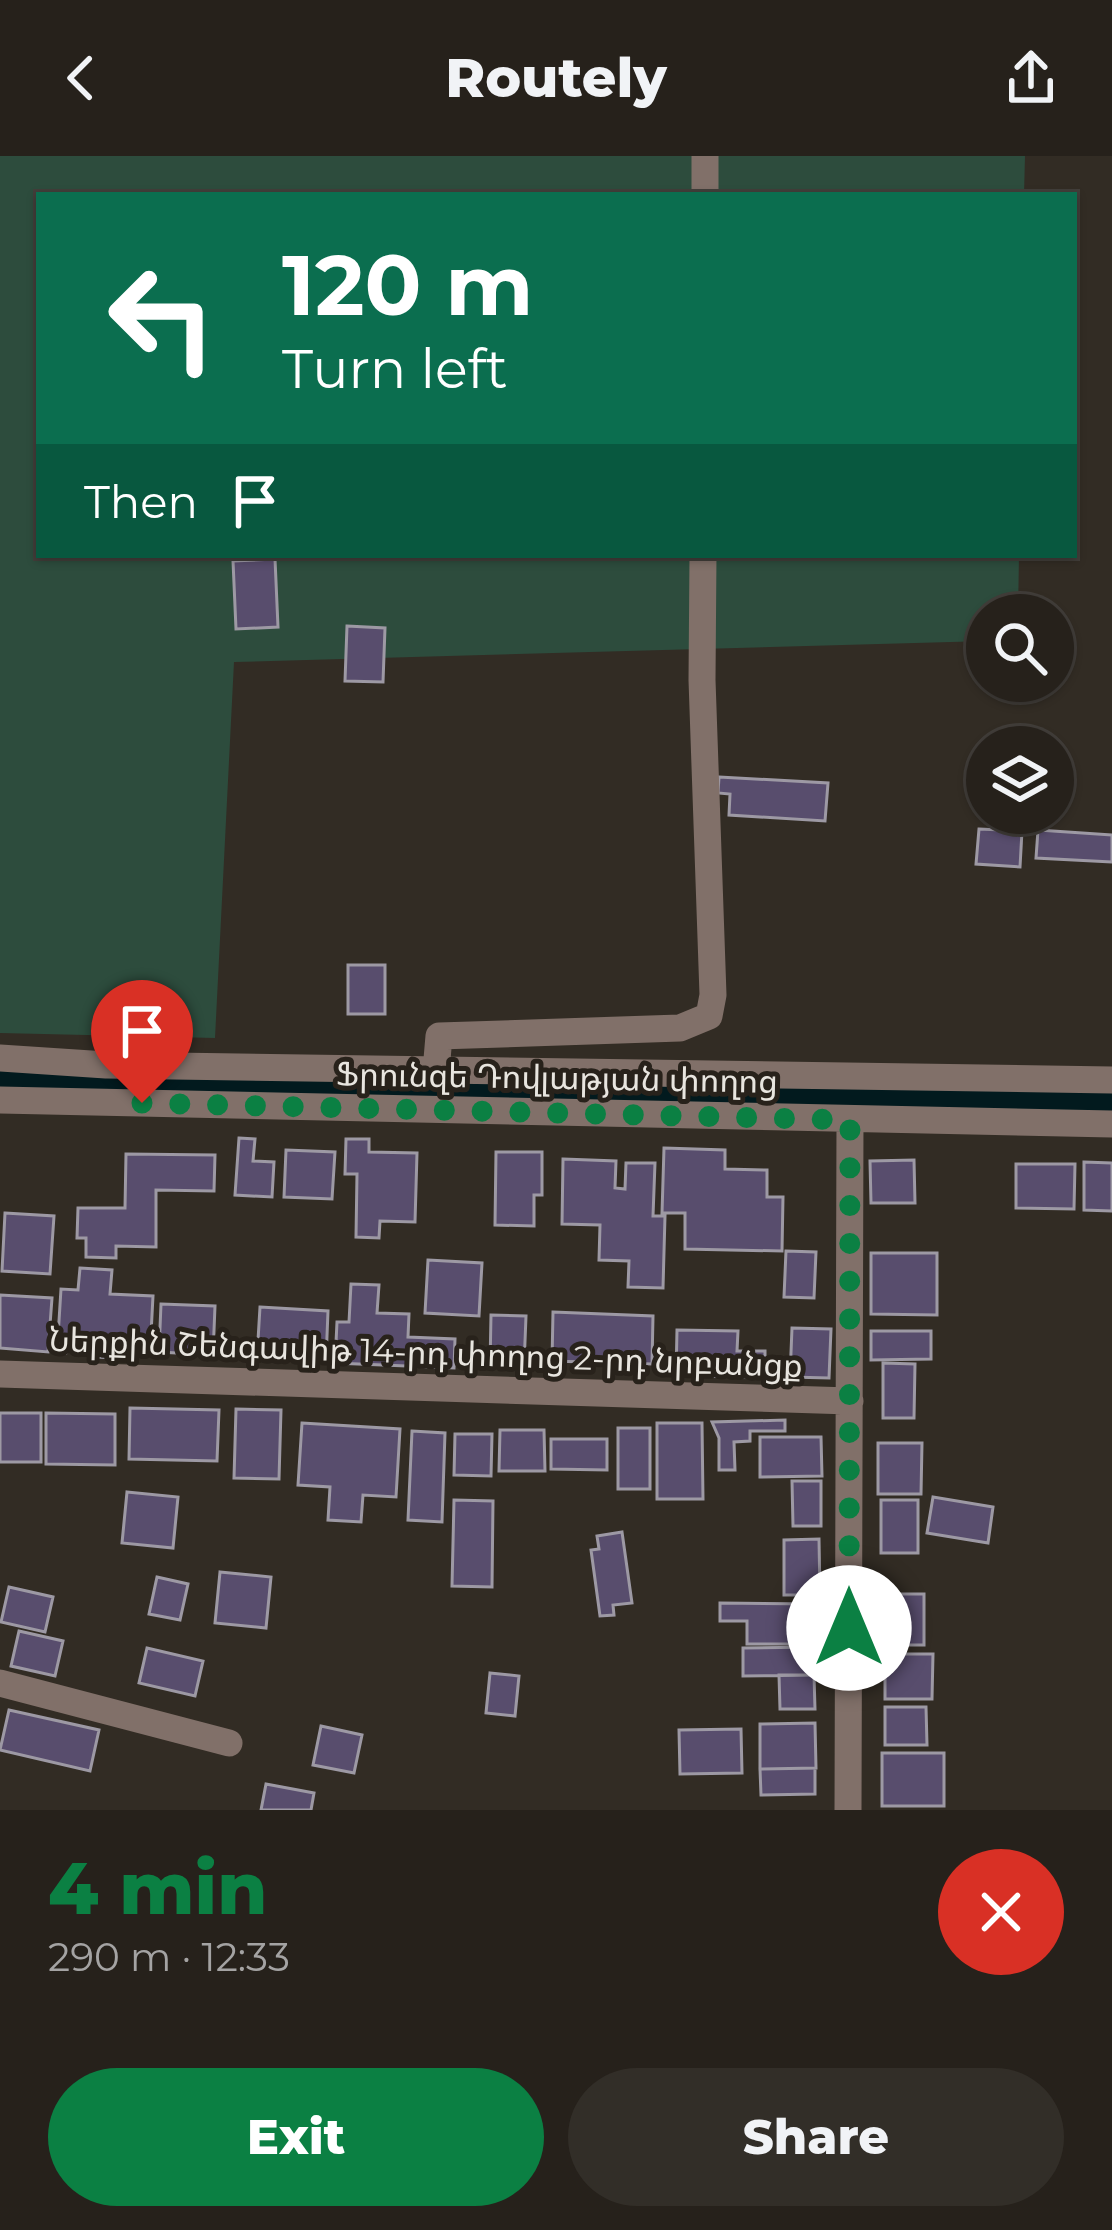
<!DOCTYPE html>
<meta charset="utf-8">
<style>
body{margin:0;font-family:Montserrat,"Noto Sans Armenian",sans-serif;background:#322e28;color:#f1f3f6;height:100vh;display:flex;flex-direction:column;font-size:45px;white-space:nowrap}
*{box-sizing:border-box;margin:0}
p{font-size:39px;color:#a4a3a3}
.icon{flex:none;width:66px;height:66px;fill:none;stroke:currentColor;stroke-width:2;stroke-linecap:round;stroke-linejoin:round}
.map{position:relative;height:1654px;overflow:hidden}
.drawer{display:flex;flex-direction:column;background:#26211b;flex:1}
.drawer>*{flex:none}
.banner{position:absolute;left:36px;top:36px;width:1041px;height:366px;border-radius:0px;box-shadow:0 3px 9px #0004,0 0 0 3px #423e3a;background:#0b6e4f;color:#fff;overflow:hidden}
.buttons{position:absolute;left:966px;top:438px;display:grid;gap:24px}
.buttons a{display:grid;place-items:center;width:108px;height:108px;border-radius:50%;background:#26211b;box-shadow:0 3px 9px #0004,0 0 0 3px #423e3a;font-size:60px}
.pin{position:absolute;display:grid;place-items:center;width:102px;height:102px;color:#fff;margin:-123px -51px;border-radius:50% 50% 50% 0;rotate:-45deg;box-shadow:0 0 12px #0007}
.pin .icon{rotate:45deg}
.me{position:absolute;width:132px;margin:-66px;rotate:0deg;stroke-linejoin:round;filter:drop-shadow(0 0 9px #0008)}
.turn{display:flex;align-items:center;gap:42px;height:252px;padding:0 48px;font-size:54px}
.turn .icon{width:156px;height:156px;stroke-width:2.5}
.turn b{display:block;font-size:84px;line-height:102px}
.then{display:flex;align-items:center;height:114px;padding:0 48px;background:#0003;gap:24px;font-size:45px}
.round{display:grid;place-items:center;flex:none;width:126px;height:126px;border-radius:63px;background:#322e28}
.summary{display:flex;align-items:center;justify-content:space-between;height:204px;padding:0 48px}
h1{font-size:72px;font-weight:800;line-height:90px;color:#0b8043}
.primary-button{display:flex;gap:24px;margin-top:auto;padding:24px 48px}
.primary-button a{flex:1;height:138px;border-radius:72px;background:#0b8043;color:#fff;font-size:48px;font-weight:800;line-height:138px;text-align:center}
.primary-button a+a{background:#322e28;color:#f1f3f6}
header{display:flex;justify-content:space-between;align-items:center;height:156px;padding:0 48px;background:#26211b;font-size:54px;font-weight:800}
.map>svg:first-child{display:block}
.green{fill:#2d4c3d}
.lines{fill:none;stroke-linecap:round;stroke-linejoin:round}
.canal{stroke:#021a1e;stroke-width:30}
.building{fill:#584d6d;stroke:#9d99a4;stroke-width:3}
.minor{stroke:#817069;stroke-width:27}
.route{stroke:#0b8043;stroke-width:21;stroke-dasharray:0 37.8}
.labels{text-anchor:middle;stroke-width:10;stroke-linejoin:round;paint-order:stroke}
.street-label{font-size:33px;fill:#e8e5df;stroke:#28221b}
</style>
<header><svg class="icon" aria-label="back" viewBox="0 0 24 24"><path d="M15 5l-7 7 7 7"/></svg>Routely<svg class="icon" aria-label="share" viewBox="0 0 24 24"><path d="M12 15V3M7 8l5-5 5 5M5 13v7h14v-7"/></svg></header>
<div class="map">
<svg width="1112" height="1654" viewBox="0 0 1112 1654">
<rect width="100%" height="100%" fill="#322c24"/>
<path class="green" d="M 0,0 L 1025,0 L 1024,39 L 39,39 L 39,399 L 1019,399 L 1018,459 L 987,459 L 987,485 L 234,506 L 215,882 L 0,877 Z"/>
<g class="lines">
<path class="canal" d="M 0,921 L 1112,945"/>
</g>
<path class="building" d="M 275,403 L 278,471 L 236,473 L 233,405 Z
M 347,470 L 385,472 L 383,526 L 345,525 Z
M 719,621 L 828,627 L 825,665 L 729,659 L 730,638 L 718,637 Z
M 979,673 L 1022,675 L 1020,711 L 976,708 Z
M 1038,674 L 1112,679 L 1112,706 L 1036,702 Z
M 348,809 L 385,809 L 385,858 L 348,858 Z
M 239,982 L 255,983 L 253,1005 L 274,1006 L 272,1041 L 235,1039 Z
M 346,983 L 369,983 L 369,996 L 417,997 L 415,1066 L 380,1065 L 379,1082 L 356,1081 L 357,1018 L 345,1018 Z
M 664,992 L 725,994 L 725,1013 L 767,1014 L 767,1041 L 783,1041 L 782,1095 L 685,1093 L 685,1057 L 662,1057 Z
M 286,994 L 335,996 L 332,1043 L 284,1041 Z
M 496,996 L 542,996 L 542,1039 L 534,1039 L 534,1070 L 495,1069 Z
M 126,998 L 215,999 L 214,1035 L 156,1034 L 156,1091 L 116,1090 L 116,1102 L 86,1101 L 86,1082 L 77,1082 L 78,1052 L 125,1052 Z
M 563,1003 L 616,1005 L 615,1032 L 625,1033 L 626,1007 L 655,1007 L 653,1060 L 665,1060 L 663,1132 L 628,1131 L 629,1105 L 599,1104 L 600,1069 L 562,1068 Z
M 914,1004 L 915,1047 L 871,1047 L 870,1005 Z
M 1084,1006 L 1112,1007 L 1112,1055 L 1084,1054 Z
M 1016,1008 L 1075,1008 L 1074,1053 L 1016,1052 Z
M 5,1057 L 54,1060 L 50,1118 L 2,1115 Z
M 786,1095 L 816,1096 L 814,1142 L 784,1141 Z
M 871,1097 L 937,1097 L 937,1159 L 871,1158 Z
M 428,1104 L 482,1107 L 479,1160 L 425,1157 Z
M 80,1112 L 112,1114 L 110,1138 L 153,1140 L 150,1197 L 120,1195 L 119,1202 L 96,1201 L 97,1191 L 69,1189 L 66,1197 L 57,1197 L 61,1133 L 78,1134 Z
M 351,1128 L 379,1129 L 377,1157 L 409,1158 L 408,1181 L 455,1183 L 454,1212 L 335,1207 L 337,1166 L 349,1166 Z
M 0,1139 L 52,1142 L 48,1196 L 0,1192 Z
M 161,1148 L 215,1150 L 213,1199 L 159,1196 Z
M 260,1151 L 328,1155 L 326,1205 L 257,1201 Z
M 553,1156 L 653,1160 L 652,1208 L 552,1205 Z
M 491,1159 L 526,1160 L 524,1211 L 490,1210 Z
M 792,1172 L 831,1173 L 829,1222 L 790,1221 Z
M 677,1174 L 738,1175 L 737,1195 L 765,1195 L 765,1221 L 676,1220 Z
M 871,1175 L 931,1175 L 931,1203 L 871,1204 Z
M 883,1207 L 915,1208 L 914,1262 L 883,1262 Z
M 130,1252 L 219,1254 L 217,1305 L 129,1303 Z
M 236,1253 L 281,1254 L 279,1323 L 234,1322 Z
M 0,1257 L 41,1257 L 41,1306 L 0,1306 Z
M 46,1257 L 115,1258 L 115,1309 L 46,1308 Z
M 785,1264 L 785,1275 L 750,1275 L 750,1285 L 734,1286 L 735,1314 L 719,1314 L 719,1282 L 712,1266 Z
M 302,1267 L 400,1273 L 396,1341 L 363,1339 L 361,1366 L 328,1364 L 330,1331 L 298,1329 Z
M 657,1267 L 702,1267 L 703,1343 L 657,1343 Z
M 618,1272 L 650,1272 L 650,1333 L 618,1333 Z
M 500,1274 L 544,1274 L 545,1315 L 499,1315 Z
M 412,1275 L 445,1277 L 442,1366 L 408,1364 Z
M 455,1278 L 492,1278 L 491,1320 L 454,1319 Z
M 760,1281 L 821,1281 L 822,1320 L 760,1321 Z
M 551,1283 L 607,1283 L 607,1314 L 551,1313 Z
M 878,1287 L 922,1287 L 921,1338 L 878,1338 Z
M 792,1325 L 821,1325 L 821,1370 L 793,1370 Z
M 127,1336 L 178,1341 L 173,1392 L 122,1387 Z
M 933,1341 L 993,1351 L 988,1387 L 927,1377 Z
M 454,1344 L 493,1345 L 492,1431 L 452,1430 Z
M 881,1344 L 918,1344 L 918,1397 L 881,1397 Z
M 622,1376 L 632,1447 L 613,1449 L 614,1459 L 600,1460 L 591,1394 L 599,1393 L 597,1380 Z
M 819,1383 L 820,1439 L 784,1439 L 784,1384 Z
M 220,1416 L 271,1421 L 266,1472 L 215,1467 Z
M 157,1421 L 188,1428 L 180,1464 L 149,1458 Z
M 9,1431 L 53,1441 L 45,1476 L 1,1466 Z
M 879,1438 L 924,1438 L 924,1489 L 879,1489 Z
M 720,1447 L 815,1448 L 815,1488 L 747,1488 L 747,1465 L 720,1465 Z
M 19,1475 L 63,1485 L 55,1520 L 11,1510 Z
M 815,1491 L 816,1519 L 743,1520 L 743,1492 Z
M 147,1492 L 203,1505 L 195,1540 L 139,1527 Z
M 885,1498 L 933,1498 L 932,1543 L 885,1543 Z
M 490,1517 L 519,1520 L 515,1560 L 486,1557 Z
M 779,1519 L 814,1519 L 815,1553 L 780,1553 Z
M 885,1551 L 926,1551 L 927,1589 L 885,1589 Z
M 9,1554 L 99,1574 L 90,1615 L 0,1594 Z
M 815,1567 L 816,1612 L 760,1613 L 760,1568 Z
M 321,1570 L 362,1579 L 354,1617 L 313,1609 Z
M 741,1573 L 742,1617 L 680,1618 L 679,1574 Z
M 882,1597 L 944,1597 L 944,1650 L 882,1650 Z
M 815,1612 L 815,1638 L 761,1639 L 760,1613 Z
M 266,1628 L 314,1637 L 311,1654 L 261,1654 Z"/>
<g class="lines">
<path class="minor" d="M 705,39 L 705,0
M 0,902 L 106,909 L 1112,924
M 436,915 L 439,880 L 680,872 L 709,860 L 713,839 L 702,524 L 703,399
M 0,944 L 1112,968
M 0,1218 L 850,1245
M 0,1527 L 229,1587
M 848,1654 L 850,964"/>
</g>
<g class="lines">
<path class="route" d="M 142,947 L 850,964 L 849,1472"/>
</g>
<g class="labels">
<g class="street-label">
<text transform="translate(557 921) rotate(1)" y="12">Ֆրունզե Դովլաթյան փողոց</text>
<text transform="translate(426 1196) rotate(2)" y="12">Ներքին Շենգավիթ 14-րդ փողոց 2-րդ նրբանցք</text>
</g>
</g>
</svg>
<div class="buttons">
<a><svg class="icon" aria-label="search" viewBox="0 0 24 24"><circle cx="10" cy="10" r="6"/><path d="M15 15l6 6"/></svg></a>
<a><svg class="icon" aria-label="layers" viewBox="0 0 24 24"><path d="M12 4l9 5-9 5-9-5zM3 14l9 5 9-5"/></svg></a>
</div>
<div class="pin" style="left:142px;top:947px;background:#d93025"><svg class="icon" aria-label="arrive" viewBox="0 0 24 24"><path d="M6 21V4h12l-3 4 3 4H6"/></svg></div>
<svg class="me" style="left:849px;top:1472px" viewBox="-20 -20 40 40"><circle r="19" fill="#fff"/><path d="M0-13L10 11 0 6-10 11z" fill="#0b8043"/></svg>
<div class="banner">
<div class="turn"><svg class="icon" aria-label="left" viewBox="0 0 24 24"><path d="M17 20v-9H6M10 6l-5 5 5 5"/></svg><div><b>120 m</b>Turn left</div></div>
<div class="then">Then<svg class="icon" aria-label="arrive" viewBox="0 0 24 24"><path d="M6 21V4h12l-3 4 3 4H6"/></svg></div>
</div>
</div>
<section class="drawer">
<div class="summary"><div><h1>4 min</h1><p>290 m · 12:33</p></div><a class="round" style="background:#d93025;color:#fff"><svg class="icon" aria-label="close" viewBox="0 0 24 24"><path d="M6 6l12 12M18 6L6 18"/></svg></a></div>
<div class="primary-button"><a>Exit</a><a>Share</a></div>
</section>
